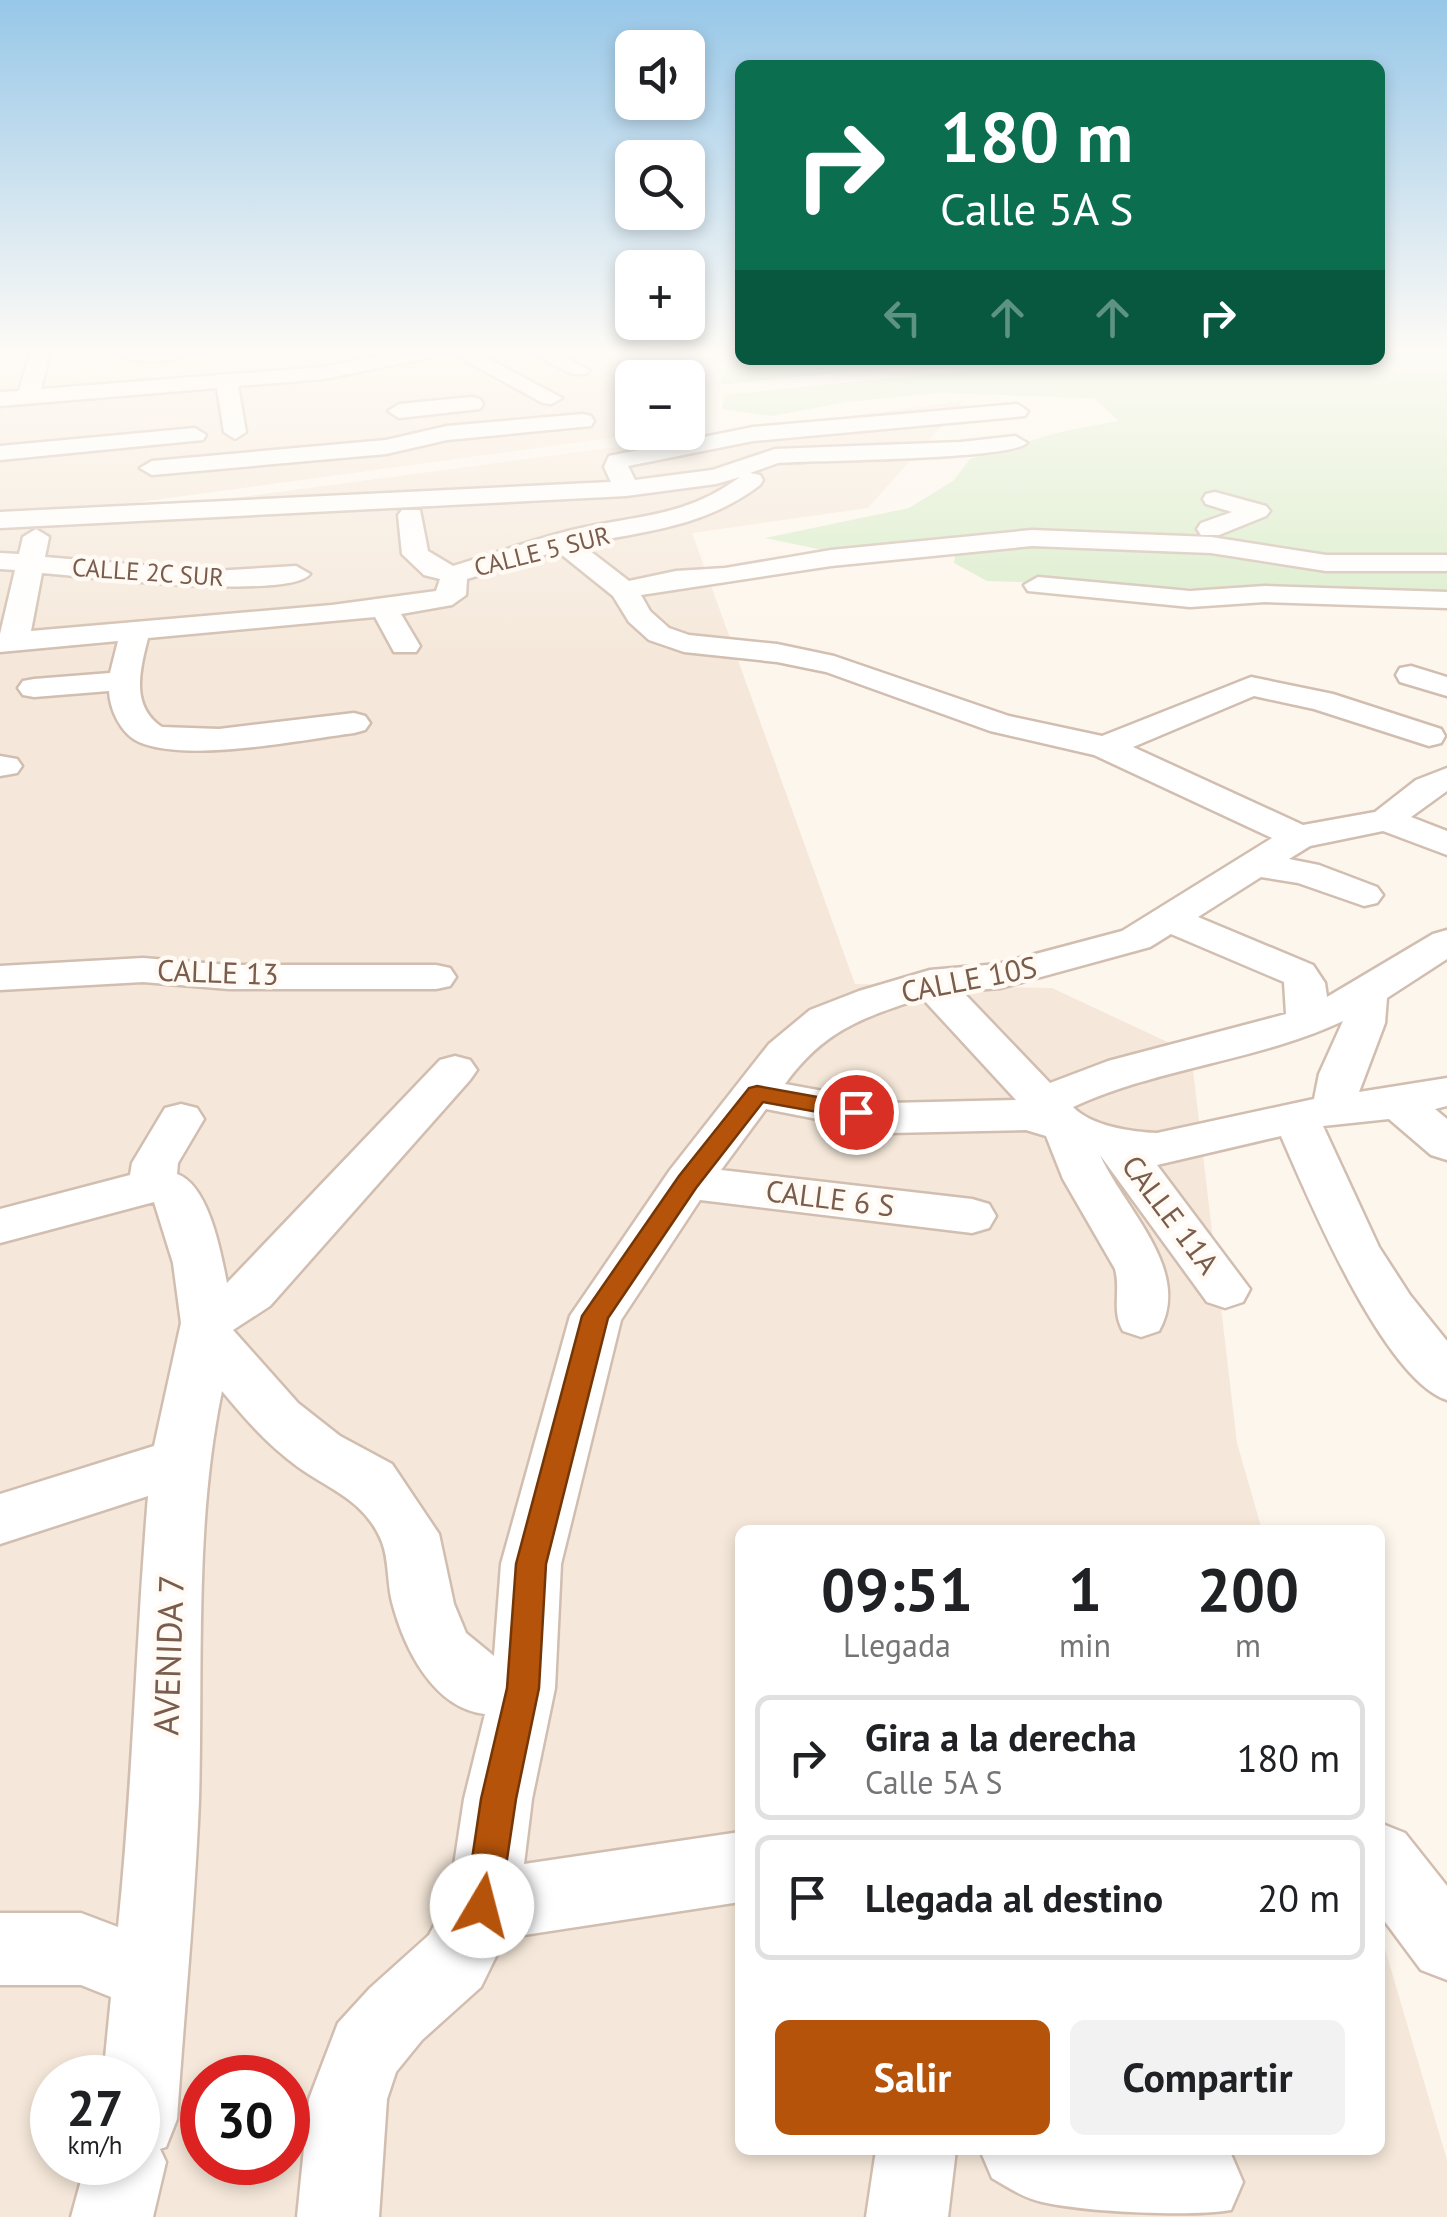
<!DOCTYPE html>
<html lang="es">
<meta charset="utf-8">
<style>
body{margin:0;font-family:"PT Sans",sans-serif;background:#f2f2f2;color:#202124;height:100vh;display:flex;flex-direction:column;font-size:38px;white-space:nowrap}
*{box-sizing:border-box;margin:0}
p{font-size:32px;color:#757577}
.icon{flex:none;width:55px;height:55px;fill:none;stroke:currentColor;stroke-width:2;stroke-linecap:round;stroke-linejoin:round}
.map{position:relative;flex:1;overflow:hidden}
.drawer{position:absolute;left:735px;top:1525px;width:650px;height:630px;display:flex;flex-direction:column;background:#fff;border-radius:15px;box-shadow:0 5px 15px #0003}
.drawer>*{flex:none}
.guide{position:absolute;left:735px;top:60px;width:650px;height:305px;border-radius:15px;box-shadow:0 5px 15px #0003;background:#0b6e4f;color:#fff;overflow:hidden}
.controls{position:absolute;left:615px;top:30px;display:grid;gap:20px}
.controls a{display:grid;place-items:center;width:90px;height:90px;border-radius:15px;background:#fff;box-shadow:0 5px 15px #0003;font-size:50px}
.speed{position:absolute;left:30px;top:2055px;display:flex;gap:20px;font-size:50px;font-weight:700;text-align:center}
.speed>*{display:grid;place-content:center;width:130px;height:130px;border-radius:50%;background:#fff;box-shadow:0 5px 15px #0003;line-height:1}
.speed small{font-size:25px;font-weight:400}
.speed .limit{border:15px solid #d22;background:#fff;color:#111}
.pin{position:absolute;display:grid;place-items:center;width:85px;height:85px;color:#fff;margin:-42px;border:5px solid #fff;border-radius:50%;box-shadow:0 2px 10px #0007}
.me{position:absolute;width:110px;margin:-55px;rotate:8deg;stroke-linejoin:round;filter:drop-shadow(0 0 8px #0008)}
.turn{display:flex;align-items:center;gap:35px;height:210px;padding:0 40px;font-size:45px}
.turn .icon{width:130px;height:130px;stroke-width:2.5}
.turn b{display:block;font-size:70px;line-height:85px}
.lanes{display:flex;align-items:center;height:95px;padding:0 40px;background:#0003;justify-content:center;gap:50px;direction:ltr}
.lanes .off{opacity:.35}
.eta{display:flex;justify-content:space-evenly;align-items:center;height:170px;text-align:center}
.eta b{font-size:60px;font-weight:700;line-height:70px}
.action{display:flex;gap:20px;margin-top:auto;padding:20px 40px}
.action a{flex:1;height:115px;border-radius:15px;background:#b45309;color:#fff;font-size:40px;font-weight:700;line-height:115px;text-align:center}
.action a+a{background:#f2f2f2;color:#202124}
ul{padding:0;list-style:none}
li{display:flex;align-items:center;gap:30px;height:125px;margin:0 20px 15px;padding:0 20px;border:5px solid #e0e0e0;border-radius:15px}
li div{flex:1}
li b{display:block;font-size:38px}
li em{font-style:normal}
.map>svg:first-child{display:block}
.residential{fill:#f5e8da;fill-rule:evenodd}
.green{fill:#d8ecc9}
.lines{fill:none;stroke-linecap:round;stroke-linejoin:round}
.minor-casing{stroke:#d1beb0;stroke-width:5}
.minor{fill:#fff;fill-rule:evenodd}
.route{fill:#b45309;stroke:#753606;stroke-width:2.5}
.labels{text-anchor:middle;stroke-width:9;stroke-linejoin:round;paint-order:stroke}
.far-street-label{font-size:25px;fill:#7a5c4d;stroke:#fffaf3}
.street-label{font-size:30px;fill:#7a5c4d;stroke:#fffaf3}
.near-street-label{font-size:35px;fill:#7a5c4d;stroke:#fffaf3}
</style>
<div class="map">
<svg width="1447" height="2217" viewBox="0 0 1447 2217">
<rect width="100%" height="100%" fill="#fdf6ec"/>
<path class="residential" d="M 0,350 L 699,350 L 683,377 L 632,378 L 632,432 L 648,433 L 0,521 Z
M 964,401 L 868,508 L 692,533 L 855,984 L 1052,988 L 1191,1053 L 1237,1443 L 1262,1530 L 740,1530 L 740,2150 L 1380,2150 L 1380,1932 L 1447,2160 L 1447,2217 L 0,2217 L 0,529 ZM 52,2078 L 138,2078 L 138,2162 L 52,2162 ZM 202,2078 L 288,2078 L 288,2162 L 202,2162 Z"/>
<path class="green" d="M 736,350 L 740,350 L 740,360 L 961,360 L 719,385 Z
M 1380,350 L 1447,350 L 1447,367 L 1398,366 L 1357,360 L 1380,360 Z
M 1063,360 L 1324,360 L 1394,371 L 1447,372 L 1447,590 L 1216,589 L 987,581 L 954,563 L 958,537 L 823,550 L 765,538 L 909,508 L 953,481 L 970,459 L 1060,432 L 1119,421 L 1094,398 L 938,393 L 846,402 L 772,416 L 722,409 L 725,395 Z"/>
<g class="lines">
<defs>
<path id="minor" d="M 31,350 L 51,350 L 41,389 L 324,367 L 405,350 L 446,350 L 436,356 L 324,379 L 238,386 L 246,432 L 235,439 L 224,432 L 217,388 L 0,406 L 0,392 L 19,391 Z
M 127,350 L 198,350 C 184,361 136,366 122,355 Z
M 446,350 L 472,350 L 562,398 L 551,404 L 543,403 Z
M 525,350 L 552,350 L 589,370 L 586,374 L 572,374 Z
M 472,397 L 480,399 L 483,404 L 480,409 L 399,418 L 388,411 L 399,404 Z
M 1017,404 L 1028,411 L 1025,416 L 753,441 L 628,466 L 635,480 L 712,470 L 775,449 L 961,442 L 1015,436 L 1027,443 C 1010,460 816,460 778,463 L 750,473 L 760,475 L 763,480 L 760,485 C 705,527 646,531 581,544 L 629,581 L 676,571 L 725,568 L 831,550 L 1032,530 L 1211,537 L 1326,555 L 1447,555 L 1447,571 L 1326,571 L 1211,553 L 1032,546 L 831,566 L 641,595 L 650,611 L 669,628 L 689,635 L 777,644 L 834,656 L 1009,716 L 1102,736 L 1251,677 L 1333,694 L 1441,729 L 1445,736 L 1441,743 L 1429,746 L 1314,709 L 1254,696 L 1133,747 L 1303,825 L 1375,812 L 1416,780 L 1447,768 L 1447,791 L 1411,817 L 1447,831 L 1447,855 L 1383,831 L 1310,846 L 1289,859 L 1319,865 L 1377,887 L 1383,895 L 1377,903 L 1364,906 L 1298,883 L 1261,877 L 1198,917 L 1313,965 L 1325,983 L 1327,997 L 1433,934 L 1447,930 L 1447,959 L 1387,998 L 1385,1023 L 1359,1092 L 1447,1078 L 1447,1106 L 1435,1109 L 1447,1119 L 1447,1160 L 1431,1155 L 1389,1119 L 1323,1126 L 1379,1247 L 1410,1295 L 1447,1341 L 1447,1400 C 1384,1380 1308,1198 1281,1136 L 1157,1165 L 1250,1289 L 1243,1302 L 1225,1308 L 1207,1302 L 1100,1155 C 1124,1209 1193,1270 1159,1331 L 1141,1337 L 1123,1331 C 1111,1310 1121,1291 1115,1269 L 1063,1179 L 1046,1136 L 1026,1130 L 889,1133 L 766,1109 L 721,1170 L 972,1199 L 989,1204 L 996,1216 L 989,1228 L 972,1233 L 700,1200 L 621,1320 L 561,1564 L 555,1688 L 532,1799 L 524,1864 L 740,1832 L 740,1902 L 505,1938 L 481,1987 L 422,2040 L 396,2072 L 387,2099 L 379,2217 L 297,2217 L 309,2099 L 338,2023 L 370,1988 L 429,1935 L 449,1898 L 464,1799 L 485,1714 C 433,1708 404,1648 392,1602 C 387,1583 389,1560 382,1542 C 365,1500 330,1490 298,1467 C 268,1445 245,1419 222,1391 C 194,1526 203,1663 199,1800 C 195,1906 184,2013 177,2119 L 166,2147 L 160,2149 L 166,2162 L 153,2217 L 71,2217 L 86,2162 L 138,2162 L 138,2078 L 103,2078 L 111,1997 L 81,1985 L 0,1985 L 0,1913 L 81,1913 L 118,1927 C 133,1783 136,1639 148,1496 L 0,1544 L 0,1494 L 154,1446 L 181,1323 L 173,1263 L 154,1202 L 0,1243 L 0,1209 L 130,1175 L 132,1163 L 165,1108 L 181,1104 L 197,1108 L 204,1119 L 178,1163 L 177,1174 C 209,1185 221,1253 227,1283 L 440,1060 L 455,1056 L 470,1060 L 477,1070 L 470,1080 L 270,1306 L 233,1330 L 298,1403 L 340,1436 L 392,1464 L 439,1534 L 454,1604 L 466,1633 L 494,1656 L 501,1564 L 570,1316 L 670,1170 L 769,1044 L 810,1010 L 859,991 L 930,970 L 998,964 L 1122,931 L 1272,838 L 1094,755 L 990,731 L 826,672 L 777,662 L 684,652 L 649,640 L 629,622 L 613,596 L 557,551 L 467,579 L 466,595 L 452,605 L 401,614 L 420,646 L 416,652 L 394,652 L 375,617 L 148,638 C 140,670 130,706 162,727 L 219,729 L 354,713 L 365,716 L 370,723 L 365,730 L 354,733 C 300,740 188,763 139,742 C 121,734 110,710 109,691 L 34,697 L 23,695 L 18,688 L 23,681 L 34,679 L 110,673 L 118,641 L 0,652 L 0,634 L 15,570 L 0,569 L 0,553 L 19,554 L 23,537 L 36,529 L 49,537 L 45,557 L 214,571 L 296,566 L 310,574 C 289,601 83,576 42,573 L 31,631 L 332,605 L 436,591 L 440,579 L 424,575 L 402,554 L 398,515 L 402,510 L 420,510 L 428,551 L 453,566 C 493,554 532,540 572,530 C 636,515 685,518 740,477 L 716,484 L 626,496 L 0,528 L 0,512 L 611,482 L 604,467 L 609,456 L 753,427 ZM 1171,934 L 1284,982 L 1286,1014 L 1108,1061 L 1050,1083 L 962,991 L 1000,988 L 1150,947 ZM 922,998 L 1016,1100 L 889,1103 L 785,1084 C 824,1030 862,1018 922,998 ZM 1343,1021 L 1319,1074 L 1314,1099 L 1157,1133 C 1131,1132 1091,1126 1073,1107 C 1160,1067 1258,1061 1343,1021 Z
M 583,414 L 591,416 L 594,421 L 591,426 L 447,440 L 386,454 L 152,475 L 140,468 L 152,461 L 386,440 L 447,426 Z
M 195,428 L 206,435 L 203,440 L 0,460 L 0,446 Z
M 1215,492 L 1266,506 L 1270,511 L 1266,516 L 1219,535 L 1201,535 L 1197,529 L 1201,523 L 1232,512 L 1206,504 L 1203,499 L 1206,494 Z
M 1038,577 L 1190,591 L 1265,586 L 1447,592 L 1447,608 L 1265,602 L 1190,607 L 1028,591 L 1024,585 Z
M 1411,666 L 1447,677 L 1447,696 L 1400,682 L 1396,675 L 1400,668 Z
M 0,756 L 17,759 L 22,766 L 17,773 L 0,776 Z
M 143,958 L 229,965 L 436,965 L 450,968 L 456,977 L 450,986 L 436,989 L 229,989 L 143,982 L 0,990 L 0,966 Z
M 1380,1823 L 1405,1833 L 1447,1886 L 1447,1980 L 1421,1970 L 1380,1915 Z
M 876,2150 L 956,2150 L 948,2217 L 866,2217 Z
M 980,2150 L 1223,2150 L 1231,2154 L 1243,2182 L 1231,2210 C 1192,2217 1085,2212 1042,2202 C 1024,2198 1007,2187 992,2178 Z"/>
</defs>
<use href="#minor" class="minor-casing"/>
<use href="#minor" class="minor"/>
</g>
<linearGradient id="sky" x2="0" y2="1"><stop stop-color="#97c7e8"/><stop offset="0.53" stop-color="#fefbf6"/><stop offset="1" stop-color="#fefbf6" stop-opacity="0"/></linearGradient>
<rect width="1447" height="661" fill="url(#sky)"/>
<path class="route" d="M 757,1086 L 856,1104 L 868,1112 L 856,1119 L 763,1102 L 696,1188 L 608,1318 L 546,1564 L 539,1688 L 516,1799 L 500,1906 L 495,1918 L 482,1924 L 470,1918 L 465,1906 L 481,1799 L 507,1688 L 516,1564 L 582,1316 L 679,1176 L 749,1088 Z"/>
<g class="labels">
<g class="far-street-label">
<text transform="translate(542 551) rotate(-14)" y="9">CALLE 5 SUR</text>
<text transform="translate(148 572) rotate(4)" y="9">CALLE 2C SUR</text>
</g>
<g class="street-label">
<text transform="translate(218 973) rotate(2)" y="10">CALLE 13</text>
<text transform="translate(969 980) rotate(-11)" y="10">CALLE 10S</text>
<text transform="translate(830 1199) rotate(7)" y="10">CALLE 6 S</text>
<text transform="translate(1170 1215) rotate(53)" y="10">CALLE 11A</text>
</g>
<g class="near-street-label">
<text transform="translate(169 1655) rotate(-88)" y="12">AVENIDA 7</text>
</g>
</g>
</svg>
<div class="controls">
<a><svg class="icon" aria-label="sound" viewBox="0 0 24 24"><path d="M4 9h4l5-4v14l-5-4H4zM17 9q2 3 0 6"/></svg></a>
<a><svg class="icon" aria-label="search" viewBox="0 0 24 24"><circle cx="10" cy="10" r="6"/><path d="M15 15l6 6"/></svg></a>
<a>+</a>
<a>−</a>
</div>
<div class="speed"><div>27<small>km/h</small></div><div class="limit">30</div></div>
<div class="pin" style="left:856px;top:1112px;background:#d93025"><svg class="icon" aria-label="arrive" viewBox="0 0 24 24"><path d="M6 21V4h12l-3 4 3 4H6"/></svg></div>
<svg class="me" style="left:482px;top:1906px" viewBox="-20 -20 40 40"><circle r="19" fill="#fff"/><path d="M0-13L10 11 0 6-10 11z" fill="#b45309"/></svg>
<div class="guide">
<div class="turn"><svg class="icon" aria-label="right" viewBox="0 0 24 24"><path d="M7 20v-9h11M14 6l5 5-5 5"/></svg><div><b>180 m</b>Calle 5A S</div></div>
<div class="lanes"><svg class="icon off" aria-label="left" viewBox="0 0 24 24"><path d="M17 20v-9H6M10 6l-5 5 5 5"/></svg><svg class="icon off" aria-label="ahead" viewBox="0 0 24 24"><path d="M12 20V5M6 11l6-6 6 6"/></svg><svg class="icon off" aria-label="ahead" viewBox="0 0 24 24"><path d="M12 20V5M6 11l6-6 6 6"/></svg><svg class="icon" aria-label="right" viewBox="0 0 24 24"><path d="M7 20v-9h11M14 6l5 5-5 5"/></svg></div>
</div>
<section class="drawer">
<div class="eta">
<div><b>09:51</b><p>Llegada</p></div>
<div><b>1</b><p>min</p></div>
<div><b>200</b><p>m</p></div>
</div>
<ul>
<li><svg class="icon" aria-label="right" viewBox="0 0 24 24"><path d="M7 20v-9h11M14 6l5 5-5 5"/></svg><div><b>Gira a la derecha</b><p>Calle 5A S</p></div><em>180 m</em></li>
<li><svg class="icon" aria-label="arrive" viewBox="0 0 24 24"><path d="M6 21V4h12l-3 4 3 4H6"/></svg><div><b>Llegada al destino</b></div><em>20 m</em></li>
</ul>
<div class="action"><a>Salir</a><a>Compartir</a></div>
</section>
</div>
